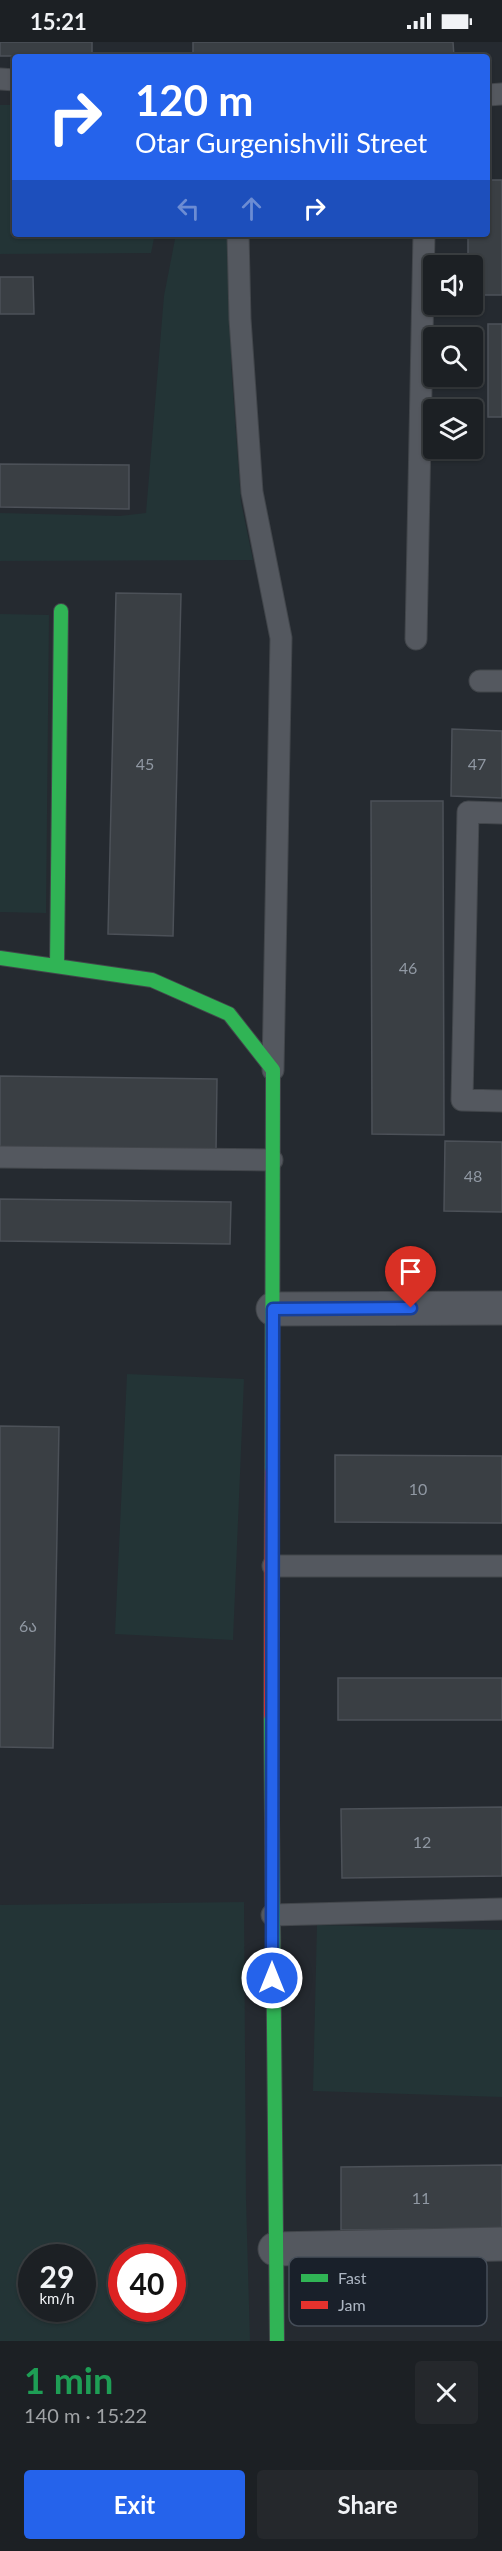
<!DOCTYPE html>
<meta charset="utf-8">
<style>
body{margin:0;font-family:Lato,"Noto Sans Georgian",sans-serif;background:#25282c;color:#f1f3f6;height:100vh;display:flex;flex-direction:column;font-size:22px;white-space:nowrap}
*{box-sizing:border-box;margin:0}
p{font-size:20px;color:#a0a3a6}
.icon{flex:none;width:33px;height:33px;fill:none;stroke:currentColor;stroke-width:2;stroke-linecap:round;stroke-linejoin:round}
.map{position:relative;height:2299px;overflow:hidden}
.details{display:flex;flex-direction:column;background:#1c2024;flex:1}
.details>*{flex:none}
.hud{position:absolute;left:12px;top:12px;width:478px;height:183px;border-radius:6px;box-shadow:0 2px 4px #0004,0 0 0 2px #3a3e41;background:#2563eb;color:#fff;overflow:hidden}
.fabs{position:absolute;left:423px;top:213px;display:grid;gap:12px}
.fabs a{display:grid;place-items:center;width:60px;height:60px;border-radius:6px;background:#1c2024;box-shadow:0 2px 4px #0004,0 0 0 2px #3a3e41;font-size:30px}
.speed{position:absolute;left:18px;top:2202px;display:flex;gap:12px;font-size:30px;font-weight:700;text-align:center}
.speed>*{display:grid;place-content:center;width:78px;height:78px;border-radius:50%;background:#1c2024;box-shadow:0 2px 4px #0004,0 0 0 2px #3a3e41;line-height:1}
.speed small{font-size:15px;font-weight:400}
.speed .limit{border:9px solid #d22;background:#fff;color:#111}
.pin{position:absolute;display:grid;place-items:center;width:51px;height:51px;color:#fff;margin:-62px -26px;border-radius:50% 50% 50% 0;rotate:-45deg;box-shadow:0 0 6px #0007}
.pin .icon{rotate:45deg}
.me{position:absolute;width:66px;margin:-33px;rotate:0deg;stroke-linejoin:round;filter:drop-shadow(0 0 4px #0008)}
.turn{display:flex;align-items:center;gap:21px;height:126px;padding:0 24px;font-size:27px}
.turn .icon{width:78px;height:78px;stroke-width:2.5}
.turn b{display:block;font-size:42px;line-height:51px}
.lanes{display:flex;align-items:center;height:57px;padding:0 24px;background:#0003;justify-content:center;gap:30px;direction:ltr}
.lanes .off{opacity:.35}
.round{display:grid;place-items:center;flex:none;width:63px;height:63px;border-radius:6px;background:#25282c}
.headline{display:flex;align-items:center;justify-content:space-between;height:102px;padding:0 24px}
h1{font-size:36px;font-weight:700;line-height:45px;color:#1e9e55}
.primary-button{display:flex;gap:12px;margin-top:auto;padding:12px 24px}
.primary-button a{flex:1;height:69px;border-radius:6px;background:#2563eb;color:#fff;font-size:24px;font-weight:700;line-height:69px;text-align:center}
.primary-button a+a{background:#25282c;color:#f1f3f6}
.status{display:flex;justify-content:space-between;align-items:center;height:42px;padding:0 30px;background:#1c2024;direction:ltr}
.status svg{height:16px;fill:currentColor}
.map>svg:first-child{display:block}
.green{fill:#233436;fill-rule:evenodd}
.building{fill:#3a3f44;stroke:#4c5158;stroke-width:1.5}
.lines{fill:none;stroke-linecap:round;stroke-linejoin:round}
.lane-casing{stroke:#42464b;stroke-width:23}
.street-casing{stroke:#42464b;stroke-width:35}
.fast-casing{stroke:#42464b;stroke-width:16}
.jam-casing{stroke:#42464b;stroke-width:16}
.lane{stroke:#54585f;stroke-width:21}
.street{stroke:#54585f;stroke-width:33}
.fast{stroke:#30b455;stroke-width:14}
.jam{stroke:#e5322d;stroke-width:14}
.route-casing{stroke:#184099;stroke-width:15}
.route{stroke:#2563eb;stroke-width:10}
.labels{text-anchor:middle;stroke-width:4.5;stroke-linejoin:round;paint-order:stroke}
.number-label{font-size:16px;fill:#9098a3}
.key{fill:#19202a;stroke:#454d58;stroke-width:1.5}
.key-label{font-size:16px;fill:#adb6c3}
</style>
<div class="status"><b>15:21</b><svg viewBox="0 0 49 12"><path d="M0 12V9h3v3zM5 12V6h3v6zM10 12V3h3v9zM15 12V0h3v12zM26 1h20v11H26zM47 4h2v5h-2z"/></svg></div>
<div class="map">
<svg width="502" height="2299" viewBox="0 0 502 2299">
<rect width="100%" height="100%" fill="#252a30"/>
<path class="green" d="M 0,63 L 15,63 L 15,192 L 155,192 L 151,211 L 0,212 Z
M 176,192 L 233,192 L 231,322 L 241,460 L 253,518 L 0,519 L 0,471 L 120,474 L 146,471 L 164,254 Z
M 0,572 L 49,573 L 46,871 L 0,870 Z
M 127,1332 L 244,1337 L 233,1598 L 115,1592 Z
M 244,1860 L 246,2158 L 250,2299 L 0,2299 L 0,1863 ZM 32,2216 L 82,2216 L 82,2266 L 32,2266 ZM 122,2216 L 172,2216 L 172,2266 L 122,2266 Z
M 317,1883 L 502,1888 L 502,2055 L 313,2049 Z"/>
<path class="building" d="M 0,0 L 92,0 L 92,14 L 0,14 Z
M 193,0 L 453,0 L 454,15 L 193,15 Z
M 488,138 L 502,138 L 502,253 L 472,253 L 472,224 L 468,224 L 468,192 L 488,192 Z
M 0,235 L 33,235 L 34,272 L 0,272 Z
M 488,282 L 502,282 L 502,375 L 488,375 Z
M 0,422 L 129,423 L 129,467 L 0,465 Z
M 116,551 L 181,552 L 173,894 L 108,892 Z
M 452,687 L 502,689 L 502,756 L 451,754 Z
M 371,759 L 443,759 L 444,1093 L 372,1092 Z
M 0,1034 L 217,1037 L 216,1110 L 0,1107 Z
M 445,1099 L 502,1100 L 502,1170 L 444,1169 Z
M 0,1157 L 231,1160 L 230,1202 L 0,1199 Z
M 0,1384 L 59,1385 L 53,1706 L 0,1705 Z
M 335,1413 L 502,1414 L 502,1481 L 335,1480 Z
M 338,1636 L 502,1636 L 502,1678 L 338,1678 Z
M 502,1765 L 502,1834 L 342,1836 L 341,1767 Z
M 502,2123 L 502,2186 L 341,2188 L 341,2125 Z"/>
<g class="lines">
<defs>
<path id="lane" d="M 0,37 L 15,38
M 488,53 L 502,52
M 238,192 L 240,277 L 252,450 L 281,596 L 273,1028
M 416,597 L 424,192
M 480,639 L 502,639
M 502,771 L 468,770 L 462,1058 L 502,1059
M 0,1115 L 272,1118
M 273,1524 L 502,1524
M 272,1873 L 502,1867"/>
<path id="street" d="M 273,1267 L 502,1266
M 275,2207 L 502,2202"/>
<path id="fast" d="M 0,916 L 152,938 L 229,972 L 273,1028 L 272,1430
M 57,923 L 61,569
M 271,1673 L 277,2299"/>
<path id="jam" d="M 271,1673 L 272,1430"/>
</defs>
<use href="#lane" class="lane-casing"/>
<use href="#street" class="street-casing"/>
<use href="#fast" class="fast-casing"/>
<use href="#jam" class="jam-casing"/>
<use href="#lane" class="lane"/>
<use href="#street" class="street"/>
<use href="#fast" class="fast"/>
<use href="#jam" class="jam"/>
</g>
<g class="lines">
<defs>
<path id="route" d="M 272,1936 L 273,1267 L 411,1266"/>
</defs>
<use href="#route" class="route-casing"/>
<use href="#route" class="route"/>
</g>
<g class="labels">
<g class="number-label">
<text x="145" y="728">45</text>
<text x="477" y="728">47</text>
<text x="408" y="932">46</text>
<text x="473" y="1140">48</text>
<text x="418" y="1453">10</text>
<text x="28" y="1590">6ა</text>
<text x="422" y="1806">12</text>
<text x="421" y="2162">11</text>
</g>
</g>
<rect x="289" y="2215" width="198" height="69" rx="9" class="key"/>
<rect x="301" y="2232" width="27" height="8" fill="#30b455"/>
<rect x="301" y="2259" width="27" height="8" fill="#e5322d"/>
<g class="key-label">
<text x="338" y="2242">Fast</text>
<text x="338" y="2269">Jam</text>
</g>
</svg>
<div class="fabs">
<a><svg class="icon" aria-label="sound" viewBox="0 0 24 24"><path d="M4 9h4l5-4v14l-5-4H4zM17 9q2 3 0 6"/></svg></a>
<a><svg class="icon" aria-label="search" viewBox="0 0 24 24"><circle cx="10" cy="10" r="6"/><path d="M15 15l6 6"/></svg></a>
<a><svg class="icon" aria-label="layers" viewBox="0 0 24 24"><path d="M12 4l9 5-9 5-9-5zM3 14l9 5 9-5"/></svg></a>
</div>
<div class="speed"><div>29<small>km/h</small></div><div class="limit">40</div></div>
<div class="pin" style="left:411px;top:1266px;background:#d93025"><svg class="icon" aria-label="arrive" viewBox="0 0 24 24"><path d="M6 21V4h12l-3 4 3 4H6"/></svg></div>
<svg class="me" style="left:272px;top:1936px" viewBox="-20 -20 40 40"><circle r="17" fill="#2563eb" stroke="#fff" stroke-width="3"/><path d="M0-11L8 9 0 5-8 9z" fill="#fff"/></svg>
<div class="hud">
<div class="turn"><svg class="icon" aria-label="right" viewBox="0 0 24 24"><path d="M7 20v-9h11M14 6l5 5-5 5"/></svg><div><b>120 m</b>Otar Gurgenishvili Street</div></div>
<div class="lanes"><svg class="icon off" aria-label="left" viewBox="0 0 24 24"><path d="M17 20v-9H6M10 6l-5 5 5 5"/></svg><svg class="icon off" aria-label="ahead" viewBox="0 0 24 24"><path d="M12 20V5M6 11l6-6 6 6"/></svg><svg class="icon" aria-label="right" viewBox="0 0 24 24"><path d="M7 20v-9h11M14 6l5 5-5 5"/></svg></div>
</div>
</div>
<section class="details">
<div class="headline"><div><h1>1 min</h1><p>140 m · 15:22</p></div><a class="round"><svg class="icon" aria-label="close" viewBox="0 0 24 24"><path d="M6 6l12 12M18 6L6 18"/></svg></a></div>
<div class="primary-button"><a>Exit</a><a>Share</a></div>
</section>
